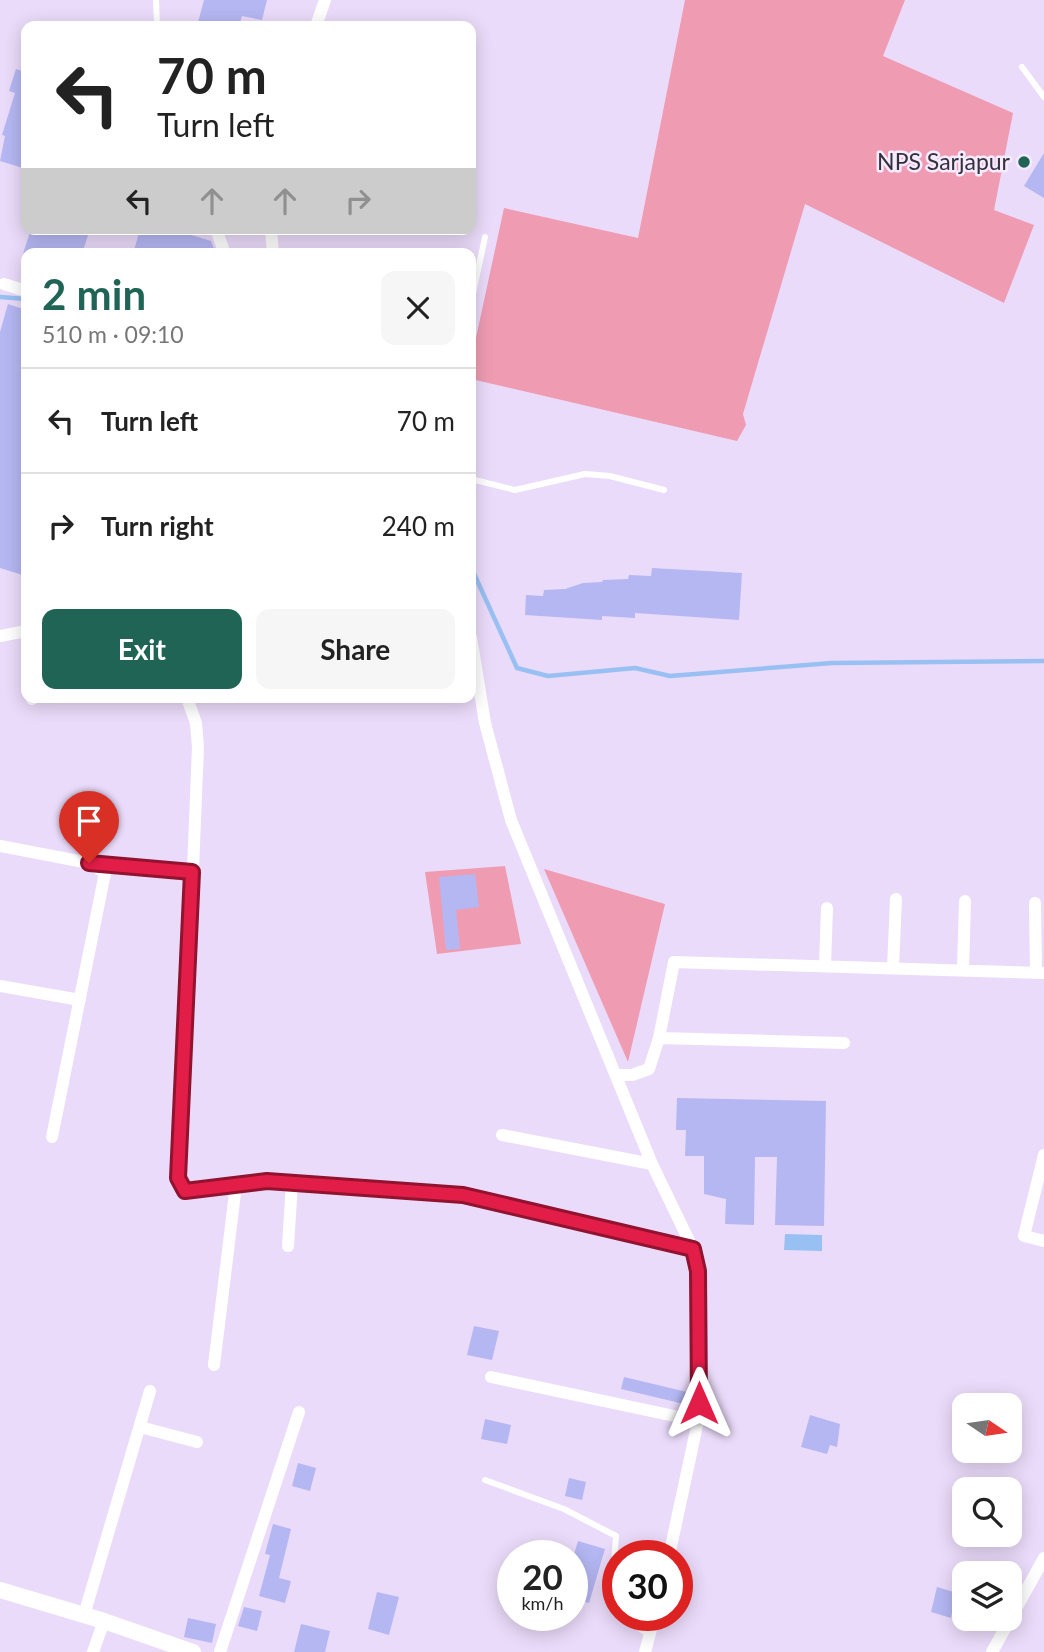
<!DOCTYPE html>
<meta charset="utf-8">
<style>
body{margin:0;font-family:Lato,sans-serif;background:#f6f6f6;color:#222;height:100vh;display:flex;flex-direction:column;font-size:26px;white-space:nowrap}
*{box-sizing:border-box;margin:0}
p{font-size:23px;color:#767676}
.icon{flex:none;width:38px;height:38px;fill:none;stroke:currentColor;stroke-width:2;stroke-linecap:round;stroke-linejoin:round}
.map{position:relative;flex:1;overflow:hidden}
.drawer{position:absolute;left:21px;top:248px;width:455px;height:455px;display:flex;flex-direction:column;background:#fff;border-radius:14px;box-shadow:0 4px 18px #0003}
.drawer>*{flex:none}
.banner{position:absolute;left:21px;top:21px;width:455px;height:214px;border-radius:14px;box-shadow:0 4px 18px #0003;background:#fff;color:#222;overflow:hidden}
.needle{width:46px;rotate:103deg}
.controls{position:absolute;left:952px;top:1393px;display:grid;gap:14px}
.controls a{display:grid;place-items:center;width:70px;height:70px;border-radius:14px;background:#fff;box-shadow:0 4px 18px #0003;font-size:35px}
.speed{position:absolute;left:497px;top:1540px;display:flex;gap:14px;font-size:35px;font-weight:700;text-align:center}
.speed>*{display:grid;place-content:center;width:91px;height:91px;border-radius:50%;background:#fff;box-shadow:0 4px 18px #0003;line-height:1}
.speed small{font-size:18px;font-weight:400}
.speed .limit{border:10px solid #d22;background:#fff;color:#111}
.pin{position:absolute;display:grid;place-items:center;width:60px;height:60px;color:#fff;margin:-72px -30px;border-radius:50% 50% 50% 0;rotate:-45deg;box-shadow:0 0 7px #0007}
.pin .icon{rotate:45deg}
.me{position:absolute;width:77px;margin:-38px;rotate:0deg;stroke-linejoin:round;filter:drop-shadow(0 0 5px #0008)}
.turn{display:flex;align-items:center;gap:24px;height:147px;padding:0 21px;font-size:32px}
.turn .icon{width:91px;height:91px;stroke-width:2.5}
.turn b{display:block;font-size:49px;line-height:60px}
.lanes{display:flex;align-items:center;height:66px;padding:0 21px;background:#0003;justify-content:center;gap:35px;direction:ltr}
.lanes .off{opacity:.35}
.round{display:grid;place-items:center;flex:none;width:74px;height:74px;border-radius:14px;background:#f6f6f6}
.summary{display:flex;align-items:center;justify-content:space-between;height:119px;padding:0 21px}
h1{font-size:42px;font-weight:700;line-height:52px;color:#206456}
.cta{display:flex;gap:14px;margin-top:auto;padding:14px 21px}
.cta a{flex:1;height:80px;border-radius:14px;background:#206456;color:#fff;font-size:28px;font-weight:700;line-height:80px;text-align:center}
.cta a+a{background:#f6f6f6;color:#222}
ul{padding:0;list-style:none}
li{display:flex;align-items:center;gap:21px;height:105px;padding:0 21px;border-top:2px solid #e0e0e0}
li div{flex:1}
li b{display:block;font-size:26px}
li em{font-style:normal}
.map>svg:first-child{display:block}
.green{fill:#ef9cb3}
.water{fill:#99c0f3}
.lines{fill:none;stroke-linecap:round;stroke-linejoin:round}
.stream{stroke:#99c0f3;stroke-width:4.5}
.building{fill:#b5b7f3}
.service{stroke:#fff;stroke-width:6}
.minor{stroke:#fff;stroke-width:12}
.tertiary{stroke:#fff;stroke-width:16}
.route-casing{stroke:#92132f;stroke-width:18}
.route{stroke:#e11d48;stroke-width:12}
.poi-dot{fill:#206456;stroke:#f5ebfe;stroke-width:2.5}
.labels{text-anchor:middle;stroke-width:5;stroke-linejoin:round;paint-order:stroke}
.poi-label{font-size:23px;fill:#36303c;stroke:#f5ebfe;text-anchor:end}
</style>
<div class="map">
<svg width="1044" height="1652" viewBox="0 0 1044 1652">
<rect width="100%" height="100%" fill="#ebdbfa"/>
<path class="green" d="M 685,0 L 905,0 L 883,56 L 1013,113 L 994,210 L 1034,225 L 1004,303 L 805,204 L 743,414 L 746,425 L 737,441 L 471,379 L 471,361 L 504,208 L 638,238 Z
M 505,866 L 521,944 L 437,954 L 425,872 Z
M 544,869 L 665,904 L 628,1062 Z"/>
<path class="water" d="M 785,1234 L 822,1235 L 822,1251 L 784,1250 Z"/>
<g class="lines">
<path class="stream" d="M 0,297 L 26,299
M 471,567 L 517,668 L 548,676 L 635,668 L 670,676 L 832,663 L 1044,661"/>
</g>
<path class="building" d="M 204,0 L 267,0 L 262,20 L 242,16 L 239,26 L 197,26 Z
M 23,66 L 26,66 L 26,169 L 0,161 L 5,136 L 2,135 L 15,93 L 9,91 L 16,69 L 22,71 Z
M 1044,153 L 1044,198 L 1024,186 Z
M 31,229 L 90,229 L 82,254 L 23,254 Z
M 140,229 L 172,229 L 211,241 L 216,254 L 133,254 Z
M 8,304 L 26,310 L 26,576 L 0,568 L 0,332 Z
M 652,568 L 742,573 L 739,620 L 635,613 L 635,618 L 602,616 L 602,620 L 525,615 L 526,595 L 543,596 L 544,590 L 565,589 L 583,583 L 602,582 L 603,580 L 628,579 L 629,575 L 651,576 Z
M 475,874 L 479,907 L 456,910 L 460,949 L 446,950 L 439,877 Z
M 677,1098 L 826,1101 L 824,1226 L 775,1225 L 777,1157 L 755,1157 L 754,1225 L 725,1224 L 726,1199 L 704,1194 L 704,1156 L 685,1156 L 686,1130 L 676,1130 Z
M 474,1326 L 499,1331 L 492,1360 L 467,1355 Z
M 624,1377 L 687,1392 L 684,1404 L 621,1389 Z
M 810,1415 L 840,1424 L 837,1447 L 830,1445 L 827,1454 L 801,1447 Z
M 485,1419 L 511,1425 L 507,1444 L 481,1439 Z
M 298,1463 L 316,1468 L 310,1491 L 292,1486 Z
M 569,1478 L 586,1482 L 582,1500 L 565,1496 Z
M 273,1524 L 291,1529 L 279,1578 L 291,1581 L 285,1603 L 259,1596 L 270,1555 L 265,1554 Z
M 578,1541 L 605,1549 L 589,1603 L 572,1598 L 572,1561 Z
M 937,1587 L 964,1595 L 964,1611 L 953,1608 L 951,1618 L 931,1612 Z
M 377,1592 L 399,1597 L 389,1635 L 368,1629 Z
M 244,1607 L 262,1611 L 257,1631 L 238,1626 Z
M 188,1618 L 216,1624 L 212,1643 L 184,1637 Z
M 301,1624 L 330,1631 L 325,1652 L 294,1652 Z"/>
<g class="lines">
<path class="service" d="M 156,0 L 157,26
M 1022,67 L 1044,97
M 471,303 L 485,237
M 471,479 L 515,490 L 585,474 L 610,476 L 664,490
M 485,1480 L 564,1509 L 616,1536 L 611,1604 L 616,1614 L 650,1635"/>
<path class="minor" d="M 316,26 L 325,0
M 216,229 L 225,254
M 271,229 L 273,254
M 4,284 L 26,291
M 0,636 L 26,631
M 471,637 L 485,723 L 511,820 L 652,1164 L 693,1249 L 698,1271 L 698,1421 L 669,1556
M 187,698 L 196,723 L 198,747 L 180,1186 L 185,1191 L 267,1181 L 463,1195 L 693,1249
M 32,699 L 34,698
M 0,846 L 89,863 L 105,873 L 52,1137
M 93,863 L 192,872
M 1035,903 L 1036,973
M 825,965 L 827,908
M 893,968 L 896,899
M 963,970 L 965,901
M 0,986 L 80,1000
M 659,1038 L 674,962 L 1044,973
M 616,1075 L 632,1075 L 649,1069 L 659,1038 L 844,1043
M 502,1135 L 652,1164
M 1044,1155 L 1024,1236 L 1044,1241
M 288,1246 L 292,1183
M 214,1365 L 236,1185
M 491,1377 L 698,1421
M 140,1427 L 197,1442
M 84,1615 L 150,1391
M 93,1652 L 104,1621
M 220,1652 L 299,1412
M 645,1652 L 655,1615
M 992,1652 L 1044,1558"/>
<path class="tertiary" d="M 0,1590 L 104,1621 L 193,1652"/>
</g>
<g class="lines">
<defs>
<path id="route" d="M 89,863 L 192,872 L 178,1178 L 185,1191 L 267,1181 L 463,1195 L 693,1249 L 698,1271 L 699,1403"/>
</defs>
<use href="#route" class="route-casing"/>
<use href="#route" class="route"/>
</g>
<circle class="poi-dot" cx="1024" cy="162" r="7"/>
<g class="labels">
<g class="poi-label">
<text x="1010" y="170">NPS Sarjapur</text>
</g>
</g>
</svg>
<div class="controls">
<a><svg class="needle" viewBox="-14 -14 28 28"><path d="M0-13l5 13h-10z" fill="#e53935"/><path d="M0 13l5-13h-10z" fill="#767676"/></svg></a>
<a><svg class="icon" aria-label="search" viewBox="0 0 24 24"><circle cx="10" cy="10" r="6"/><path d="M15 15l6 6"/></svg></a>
<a><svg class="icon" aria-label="layers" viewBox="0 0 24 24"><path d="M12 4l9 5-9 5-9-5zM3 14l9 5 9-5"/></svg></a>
</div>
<div class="speed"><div>20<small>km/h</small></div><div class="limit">30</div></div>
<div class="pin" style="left:89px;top:863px;background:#d93025"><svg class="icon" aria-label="arrive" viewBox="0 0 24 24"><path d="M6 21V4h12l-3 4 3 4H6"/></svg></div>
<svg class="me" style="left:699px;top:1403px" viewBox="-20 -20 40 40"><path d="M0-17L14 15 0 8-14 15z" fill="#e11d48" stroke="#fff" stroke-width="4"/></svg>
<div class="banner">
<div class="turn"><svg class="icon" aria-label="left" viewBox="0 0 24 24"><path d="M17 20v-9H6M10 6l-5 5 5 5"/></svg><div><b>70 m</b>Turn left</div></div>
<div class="lanes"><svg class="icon" aria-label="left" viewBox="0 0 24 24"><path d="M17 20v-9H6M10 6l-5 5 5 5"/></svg><svg class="icon off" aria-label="ahead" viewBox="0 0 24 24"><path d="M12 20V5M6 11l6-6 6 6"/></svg><svg class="icon off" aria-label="ahead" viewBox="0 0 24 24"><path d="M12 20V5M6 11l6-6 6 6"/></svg><svg class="icon off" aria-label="right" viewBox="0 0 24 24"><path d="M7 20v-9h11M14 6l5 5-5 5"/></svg></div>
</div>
<section class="drawer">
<div class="summary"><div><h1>2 min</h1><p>510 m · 09:10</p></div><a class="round"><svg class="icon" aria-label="close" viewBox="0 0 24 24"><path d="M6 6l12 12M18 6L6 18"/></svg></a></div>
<ul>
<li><svg class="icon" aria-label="left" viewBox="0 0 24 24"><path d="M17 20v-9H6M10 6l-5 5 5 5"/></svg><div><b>Turn left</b></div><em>70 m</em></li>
<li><svg class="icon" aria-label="right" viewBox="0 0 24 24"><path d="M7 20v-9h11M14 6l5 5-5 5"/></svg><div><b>Turn right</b></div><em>240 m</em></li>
</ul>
<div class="cta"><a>Exit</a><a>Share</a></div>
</section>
</div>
